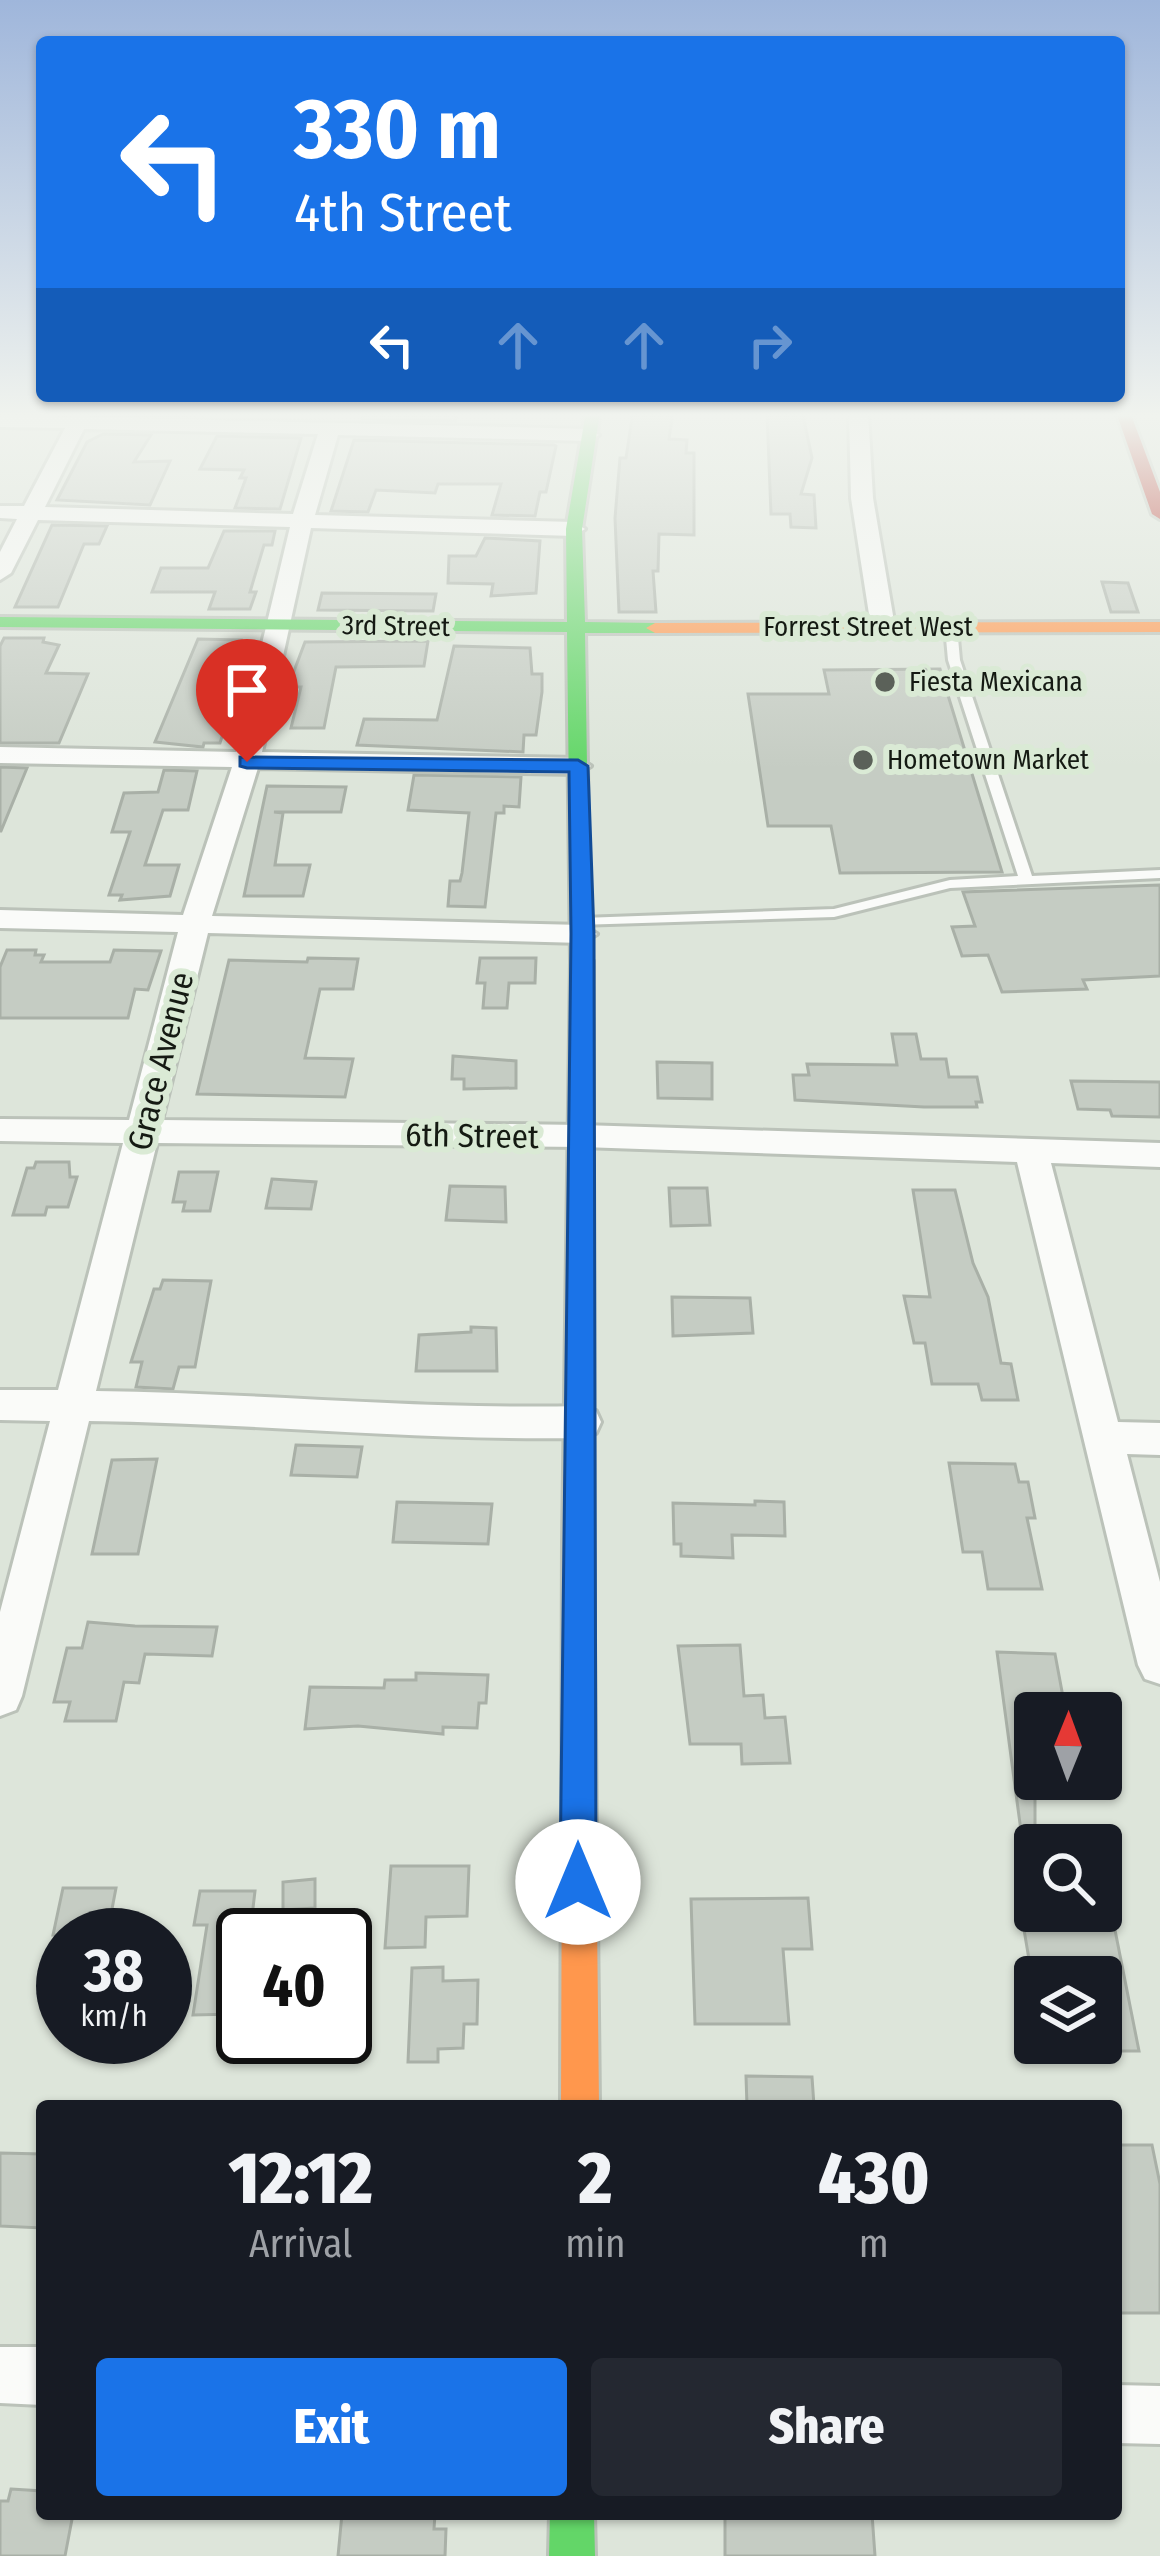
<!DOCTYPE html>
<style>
body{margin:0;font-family:"Fira Sans Condensed",sans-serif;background:#242831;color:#f1f3f6;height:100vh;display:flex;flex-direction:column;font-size:45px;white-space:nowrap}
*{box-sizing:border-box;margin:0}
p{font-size:39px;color:#9ea1a6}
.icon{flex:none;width:66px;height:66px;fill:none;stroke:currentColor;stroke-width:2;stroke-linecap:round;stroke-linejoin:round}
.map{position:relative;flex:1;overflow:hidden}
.sheet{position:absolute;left:36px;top:2100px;width:1086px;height:420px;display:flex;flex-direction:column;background:#171b24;border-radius:12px;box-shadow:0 3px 9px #0004}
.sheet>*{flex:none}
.hud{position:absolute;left:36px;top:36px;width:1089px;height:366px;border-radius:12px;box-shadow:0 3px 9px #0004;background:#1a73e8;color:#fff;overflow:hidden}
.needle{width:78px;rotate:1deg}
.buttons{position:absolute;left:1014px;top:1692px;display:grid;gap:24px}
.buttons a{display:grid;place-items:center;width:108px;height:108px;border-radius:12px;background:#171b24;box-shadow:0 3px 9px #0004;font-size:60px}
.speed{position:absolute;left:36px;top:1908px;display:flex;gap:24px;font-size:60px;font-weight:700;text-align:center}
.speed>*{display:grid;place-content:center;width:156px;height:156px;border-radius:50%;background:#171b24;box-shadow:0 3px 9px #0004;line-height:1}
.speed small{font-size:30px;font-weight:400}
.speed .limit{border:6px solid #111;border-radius:18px;background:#fff;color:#111}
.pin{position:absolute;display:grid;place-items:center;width:102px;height:102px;color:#fff;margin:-123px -51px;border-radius:50% 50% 50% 0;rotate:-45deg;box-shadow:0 0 12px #0007}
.pin .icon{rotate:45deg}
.me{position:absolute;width:132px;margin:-66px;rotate:0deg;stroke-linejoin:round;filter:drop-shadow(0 0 9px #0008)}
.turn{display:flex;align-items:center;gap:42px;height:252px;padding:0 60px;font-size:54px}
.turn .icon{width:156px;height:156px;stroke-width:2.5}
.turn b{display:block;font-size:84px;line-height:102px}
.lanes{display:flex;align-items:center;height:114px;padding:0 60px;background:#0003;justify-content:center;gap:60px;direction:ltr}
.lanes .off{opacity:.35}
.eta{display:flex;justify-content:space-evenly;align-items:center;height:204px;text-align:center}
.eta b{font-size:72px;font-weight:800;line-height:84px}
.cta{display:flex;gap:24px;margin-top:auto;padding:24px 60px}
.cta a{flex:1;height:138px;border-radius:12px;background:#1a73e8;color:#fff;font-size:48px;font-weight:800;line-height:138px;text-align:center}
.cta a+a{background:#242831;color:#f1f3f6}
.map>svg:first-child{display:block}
.building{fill:#c5ccc3;stroke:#a9b0a7;stroke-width:3}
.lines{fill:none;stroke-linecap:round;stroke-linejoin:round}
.lane-casing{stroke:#bbc2b9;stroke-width:6}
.street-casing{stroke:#bbc2b9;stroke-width:6}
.fast-casing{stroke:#bbc2b9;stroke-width:6}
.slow-casing{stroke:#bbc2b9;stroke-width:6}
.jam-casing{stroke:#bbc2b9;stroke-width:6}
.lane{fill:#fafbf9;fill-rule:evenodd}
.street{fill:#fafbf9;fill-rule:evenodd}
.fast{fill:#63d668;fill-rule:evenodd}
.slow{fill:#ff974d;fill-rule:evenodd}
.jam{fill:#b3261e;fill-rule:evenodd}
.route{fill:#1a73e8;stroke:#114b97;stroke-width:3}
.poi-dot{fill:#5b6159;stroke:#daead5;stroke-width:4.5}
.labels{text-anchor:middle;stroke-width:12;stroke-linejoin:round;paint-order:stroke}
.far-street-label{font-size:27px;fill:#151a13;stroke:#daead5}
.far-poi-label{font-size:27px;fill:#151a13;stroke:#daead5;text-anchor:start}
.street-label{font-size:33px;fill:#151a13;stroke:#daead5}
</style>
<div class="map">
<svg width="1160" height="2556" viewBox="0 0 1160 2556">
<rect width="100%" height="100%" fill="#dde5da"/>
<path class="building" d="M 364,412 L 458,412 L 455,421 L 362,419 Z
M 633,412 L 673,412 L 669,439 L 687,440 L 686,453 L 694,453 L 694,535 L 659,534 L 658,571 L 653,571 L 656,612 L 619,612 L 615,518 L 620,458 L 626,458 Z
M 767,412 L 803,415 L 812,458 L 801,494 L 814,495 L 816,528 L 791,527 L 790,514 L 771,514 Z
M 103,434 L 151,435 L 134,462 L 170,461 L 150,505 L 57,500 L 87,442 Z
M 217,436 L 301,438 L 280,509 L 235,508 L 246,478 L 240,478 L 244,470 L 200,469 Z
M 354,440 L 554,445 L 556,446 L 546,492 L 540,492 L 535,516 L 492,515 L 501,484 L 438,484 L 435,493 L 376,490 L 368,512 L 331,511 Z
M 52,525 L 107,526 L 99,544 L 84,544 L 58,607 L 15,607 Z
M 224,531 L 275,531 L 272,545 L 264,545 L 250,592 L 256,592 L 250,609 L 209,609 L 215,592 L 152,592 L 161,568 L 208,568 Z
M 485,538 L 540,541 L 536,593 L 491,596 L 493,584 L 448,583 L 449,556 L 476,556 Z
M 1102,582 L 1128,583 L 1138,612 L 1111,612 Z
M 322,593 L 436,594 L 433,611 L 318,610 Z
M 4,638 L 44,638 L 43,642 L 59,645 L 46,673 L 88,674 L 59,743 L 0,743 L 0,646 Z
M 198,639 L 241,640 L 235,667 L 244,667 L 220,743 L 204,743 L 203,747 L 155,742 Z
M 428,641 L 424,666 L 336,667 L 324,728 L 291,728 L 301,687 L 288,687 L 305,642 Z
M 454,646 L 530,648 L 532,674 L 542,674 L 542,692 L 536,735 L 524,735 L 523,752 L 357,745 L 364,719 L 437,720 Z
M 940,669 L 1002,872 L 840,873 L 831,826 L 768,826 L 748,694 L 829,694 L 824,670 Z
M 0,767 L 27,768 L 1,831 L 0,831 Z
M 164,770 L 197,771 L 188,810 L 163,810 L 145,865 L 179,865 L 170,896 L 120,900 L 122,895 L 109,895 L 130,832 L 112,832 L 124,793 L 158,792 Z
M 414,775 L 521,777 L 519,807 L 504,806 L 504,813 L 496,813 L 485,907 L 448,906 L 450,881 L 460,881 L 462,873 L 469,813 L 408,810 Z
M 267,786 L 346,787 L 341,812 L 274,812 L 283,813 L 275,865 L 310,865 L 303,896 L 244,896 Z
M 1160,885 L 1160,976 L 1083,980 L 1087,989 L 1002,992 L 988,955 L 962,956 L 952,927 L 975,926 L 963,892 Z
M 7,950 L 36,950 L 35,955 L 44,955 L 41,962 L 110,962 L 114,950 L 161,951 L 148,990 L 135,989 L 128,1018 L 0,1018 L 0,967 Z
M 308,958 L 358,959 L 353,989 L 320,989 L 305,1058 L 353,1059 L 345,1097 L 197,1094 L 229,960 L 307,962 Z
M 480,958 L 536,958 L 535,983 L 509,983 L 507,1008 L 483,1008 L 485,983 L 477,983 Z
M 892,1034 L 916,1034 L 921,1059 L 946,1059 L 949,1077 L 977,1077 L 982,1102 L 976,1102 L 977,1107 L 924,1107 L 795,1100 L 793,1075 L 809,1075 L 807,1064 L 897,1065 Z
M 453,1056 L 516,1061 L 516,1088 L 464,1089 L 464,1079 L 452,1079 Z
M 657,1062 L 712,1063 L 712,1099 L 658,1098 Z
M 1071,1081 L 1160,1082 L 1160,1117 L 1112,1116 L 1110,1110 L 1078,1109 Z
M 36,1162 L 69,1162 L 70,1177 L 77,1177 L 68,1207 L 47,1207 L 45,1215 L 13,1215 L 27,1168 L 34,1168 Z
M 179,1172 L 218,1172 L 210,1211 L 183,1211 L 185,1202 L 173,1202 Z
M 272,1179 L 316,1182 L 311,1209 L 266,1208 Z
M 450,1186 L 505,1187 L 506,1222 L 446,1220 Z
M 669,1188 L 707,1188 L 710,1225 L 671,1226 Z
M 913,1190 L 955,1190 L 973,1263 L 988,1297 L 1001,1363 L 1011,1364 L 1018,1400 L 982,1400 L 978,1384 L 932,1384 L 925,1343 L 914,1343 L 904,1296 L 930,1297 Z
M 163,1280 L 211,1281 L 195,1367 L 179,1367 L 173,1389 L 136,1387 L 142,1362 L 131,1362 L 154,1289 L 160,1289 Z
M 672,1297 L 750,1298 L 753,1333 L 673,1336 Z
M 471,1327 L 496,1328 L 497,1371 L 416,1371 L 419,1335 L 471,1332 Z
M 296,1445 L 362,1447 L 357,1477 L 291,1475 Z
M 157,1459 L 138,1554 L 92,1554 L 112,1460 Z
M 949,1463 L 1015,1464 L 1019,1482 L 1028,1482 L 1035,1518 L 1027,1518 L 1042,1589 L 988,1589 L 982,1552 L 963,1552 Z
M 755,1501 L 784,1502 L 785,1536 L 732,1535 L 733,1558 L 681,1556 L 681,1544 L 674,1544 L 673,1503 L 755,1505 Z
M 397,1502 L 492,1504 L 488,1544 L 393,1542 Z
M 88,1622 L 135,1626 L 217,1627 L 212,1656 L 145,1654 L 139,1683 L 124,1682 L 116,1721 L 65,1721 L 70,1702 L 54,1702 L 67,1648 L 82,1648 Z
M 740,1645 L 744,1696 L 763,1695 L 765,1718 L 785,1717 L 790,1763 L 742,1764 L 741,1744 L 690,1744 L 678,1646 Z
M 997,1652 L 1055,1654 L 1066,1713 L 1035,1713 L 1035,1830 L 1021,1831 Z
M 416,1673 L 488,1675 L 486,1703 L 479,1703 L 477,1728 L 443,1727 L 443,1734 L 358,1726 L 305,1729 L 310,1687 L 384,1688 L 385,1680 L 416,1680 Z
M 391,1866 L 469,1866 L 467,1916 L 426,1917 L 425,1947 L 385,1948 Z
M 315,1879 L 315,1908 L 283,1910 L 283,1882 Z
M 63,1888 L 116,1888 L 107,1935 L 53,1935 Z
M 200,1891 L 255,1891 L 251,1925 L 243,1925 L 236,2014 L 193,2015 L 207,1925 L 194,1925 Z
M 808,1898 L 812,1949 L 783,1949 L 789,2024 L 695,2024 L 691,1899 Z
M 1106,1911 L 1108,1920 L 1113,1920 L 1139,2051 L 1101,2051 L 1101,1977 L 1032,1977 L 1021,1912 Z
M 443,1967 L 443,1981 L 478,1980 L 477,2024 L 464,2024 L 463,2048 L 438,2049 L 438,2062 L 408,2062 L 412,1968 Z
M 272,2037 L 331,2037 L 328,2062 L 269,2060 Z
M 746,2076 L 812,2077 L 814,2106 L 747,2106 Z
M 1116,2145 L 1152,2145 L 1160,2184 L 1160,2313 L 1116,2313 Z
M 0,2153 L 42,2154 L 42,2228 L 0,2226 Z
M 11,2489 L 42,2491 L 42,2514 L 73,2514 L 65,2556 L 0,2556 L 0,2501 L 8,2501 Z
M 342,2514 L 435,2514 L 434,2529 L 446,2529 L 445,2556 L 338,2556 Z
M 725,2514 L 872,2514 L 875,2556 L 725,2556 Z"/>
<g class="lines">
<defs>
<path id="lane" d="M 951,623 L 957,627 L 960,660 L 1032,876 L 1160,870 L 1160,878 L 950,888 L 834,917 L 577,925 L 575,922 L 582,918 L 834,909 L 950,880 L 1018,876 L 948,660 L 945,627 Z"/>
<path id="street" d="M 74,412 L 92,412 L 90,417 L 589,429 L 599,435 L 589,441 L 338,435 L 315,515 L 574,522 L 585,529 L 574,536 L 311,528 L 262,752 L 578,758 L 591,766 L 578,774 L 258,768 L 212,916 L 582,925 L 597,934 L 582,943 L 208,933 L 162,1120 L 582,1125 L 1160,1143 L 1160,1167 L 1051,1163 L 1118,1422 L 1160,1423 L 1160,1455 L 1127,1454 L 1160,1582 L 1160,1684 L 1145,1679 L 1138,1665 L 1017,1162 L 582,1147 L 157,1143 L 96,1391 C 258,1393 420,1410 582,1406 L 596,1411 L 601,1422 L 596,1433 L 582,1438 C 417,1441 253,1423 89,1421 L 22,1696 L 16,1710 L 0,1716 L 0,1612 L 50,1421 L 0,1420 L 0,1390 L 58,1390 L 123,1143 L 0,1141 L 0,1119 L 129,1120 L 178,932 L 0,928 L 0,910 L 183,915 L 232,767 L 0,763 L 0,747 L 236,752 L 290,527 L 38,520 L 11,573 L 0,580 L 0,552 L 17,519 L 0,518 L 0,506 L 24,506 L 65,428 L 0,427 L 0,415 L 71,417 ZM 84,429 L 318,434 L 293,514 L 45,507 Z
M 849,412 L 868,412 L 873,498 L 895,627 L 883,634 L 871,627 L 851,498 Z
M 0,2347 L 42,2347 L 42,2405 L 0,2403 Z
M 1116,2385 L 1160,2386 L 1160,2444 L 1116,2443 Z"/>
<path id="fast" d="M 586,412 L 600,412 L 582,529 L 585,622 L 655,623 L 664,628 L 655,633 L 585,633 L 590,966 L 574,966 L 571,961 L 567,632 L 0,627 L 0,617 L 567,622 L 566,529 Z
M 550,2514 L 594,2514 L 595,2556 L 549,2556 Z"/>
<path id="slow" d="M 0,412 L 14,412 L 0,417 Z
M 1160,622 L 1160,632 L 655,633 L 646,628 L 655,623 Z
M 578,1530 L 589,1534 L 593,1543 L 599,2106 L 561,2106 L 563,1543 L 567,1534 Z"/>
<path id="jam" d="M 1116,412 L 1130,412 L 1160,492 L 1160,519 L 1152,514 Z
M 582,954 L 593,961 L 593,1543 L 589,1552 L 578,1556 L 567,1552 L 563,1543 L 571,961 Z"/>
</defs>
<use href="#lane" class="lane-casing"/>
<use href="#street" class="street-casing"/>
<use href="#fast" class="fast-casing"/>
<use href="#slow" class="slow-casing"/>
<use href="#jam" class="jam-casing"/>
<use href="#lane" class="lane"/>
<use href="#street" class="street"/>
<use href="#fast" class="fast"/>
<use href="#slow" class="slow"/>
<use href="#jam" class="jam"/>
</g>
<linearGradient id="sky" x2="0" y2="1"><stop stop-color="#9fb6db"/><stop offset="0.54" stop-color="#f0f3ee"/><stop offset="1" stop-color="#f0f3ee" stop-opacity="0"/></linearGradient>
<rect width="1160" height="769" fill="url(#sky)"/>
<path class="route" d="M 240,757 L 578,760 L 588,766 L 594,934 L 596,1882 L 591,1895 L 578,1900 L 566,1895 L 560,1882 L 571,934 L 569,772 L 247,768 L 240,766 Z"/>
<g class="poi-dot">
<circle cx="885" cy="682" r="12"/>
<circle cx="863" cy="760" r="12"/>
</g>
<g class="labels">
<g class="far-street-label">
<text transform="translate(396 626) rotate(1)" y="9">3rd Street</text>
<text x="868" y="636">Forrest Street West</text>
</g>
<g class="far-poi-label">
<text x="909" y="691">Fiesta Mexicana</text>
<text x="887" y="769">Hometown Market</text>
</g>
<g class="street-label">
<text transform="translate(160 1061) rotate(-76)" y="12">Grace Avenue</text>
<text transform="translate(472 1135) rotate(1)" y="12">6th Street</text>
</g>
</g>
</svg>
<div class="buttons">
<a><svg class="needle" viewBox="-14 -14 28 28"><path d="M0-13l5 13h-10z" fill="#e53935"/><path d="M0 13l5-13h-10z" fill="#9ea1a6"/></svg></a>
<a><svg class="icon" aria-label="search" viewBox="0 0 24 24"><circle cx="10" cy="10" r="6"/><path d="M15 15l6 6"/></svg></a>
<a><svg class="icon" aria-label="layers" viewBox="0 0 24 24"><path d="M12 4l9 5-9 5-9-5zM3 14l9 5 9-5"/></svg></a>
</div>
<div class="speed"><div>38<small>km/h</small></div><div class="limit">40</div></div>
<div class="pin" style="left:247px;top:762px;background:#d93025"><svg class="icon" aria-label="arrive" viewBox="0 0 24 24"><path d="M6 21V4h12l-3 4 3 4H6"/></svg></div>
<svg class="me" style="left:578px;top:1882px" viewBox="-20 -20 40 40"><circle r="19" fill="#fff"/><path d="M0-13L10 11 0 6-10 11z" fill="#1a73e8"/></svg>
<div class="hud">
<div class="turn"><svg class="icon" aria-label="left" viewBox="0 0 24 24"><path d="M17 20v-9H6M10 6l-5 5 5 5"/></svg><div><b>330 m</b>4th Street</div></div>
<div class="lanes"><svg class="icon" aria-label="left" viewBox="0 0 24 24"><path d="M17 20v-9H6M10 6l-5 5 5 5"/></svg><svg class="icon off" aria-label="ahead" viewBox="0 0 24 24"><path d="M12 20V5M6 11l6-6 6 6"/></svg><svg class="icon off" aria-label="ahead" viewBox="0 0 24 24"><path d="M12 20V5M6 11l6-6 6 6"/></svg><svg class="icon off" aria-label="right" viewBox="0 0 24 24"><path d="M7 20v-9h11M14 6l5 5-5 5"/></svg></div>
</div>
<section class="sheet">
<div class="eta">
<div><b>12:12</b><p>Arrival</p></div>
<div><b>2</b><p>min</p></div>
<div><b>430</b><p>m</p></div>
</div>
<div class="cta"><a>Exit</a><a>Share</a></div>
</section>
</div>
